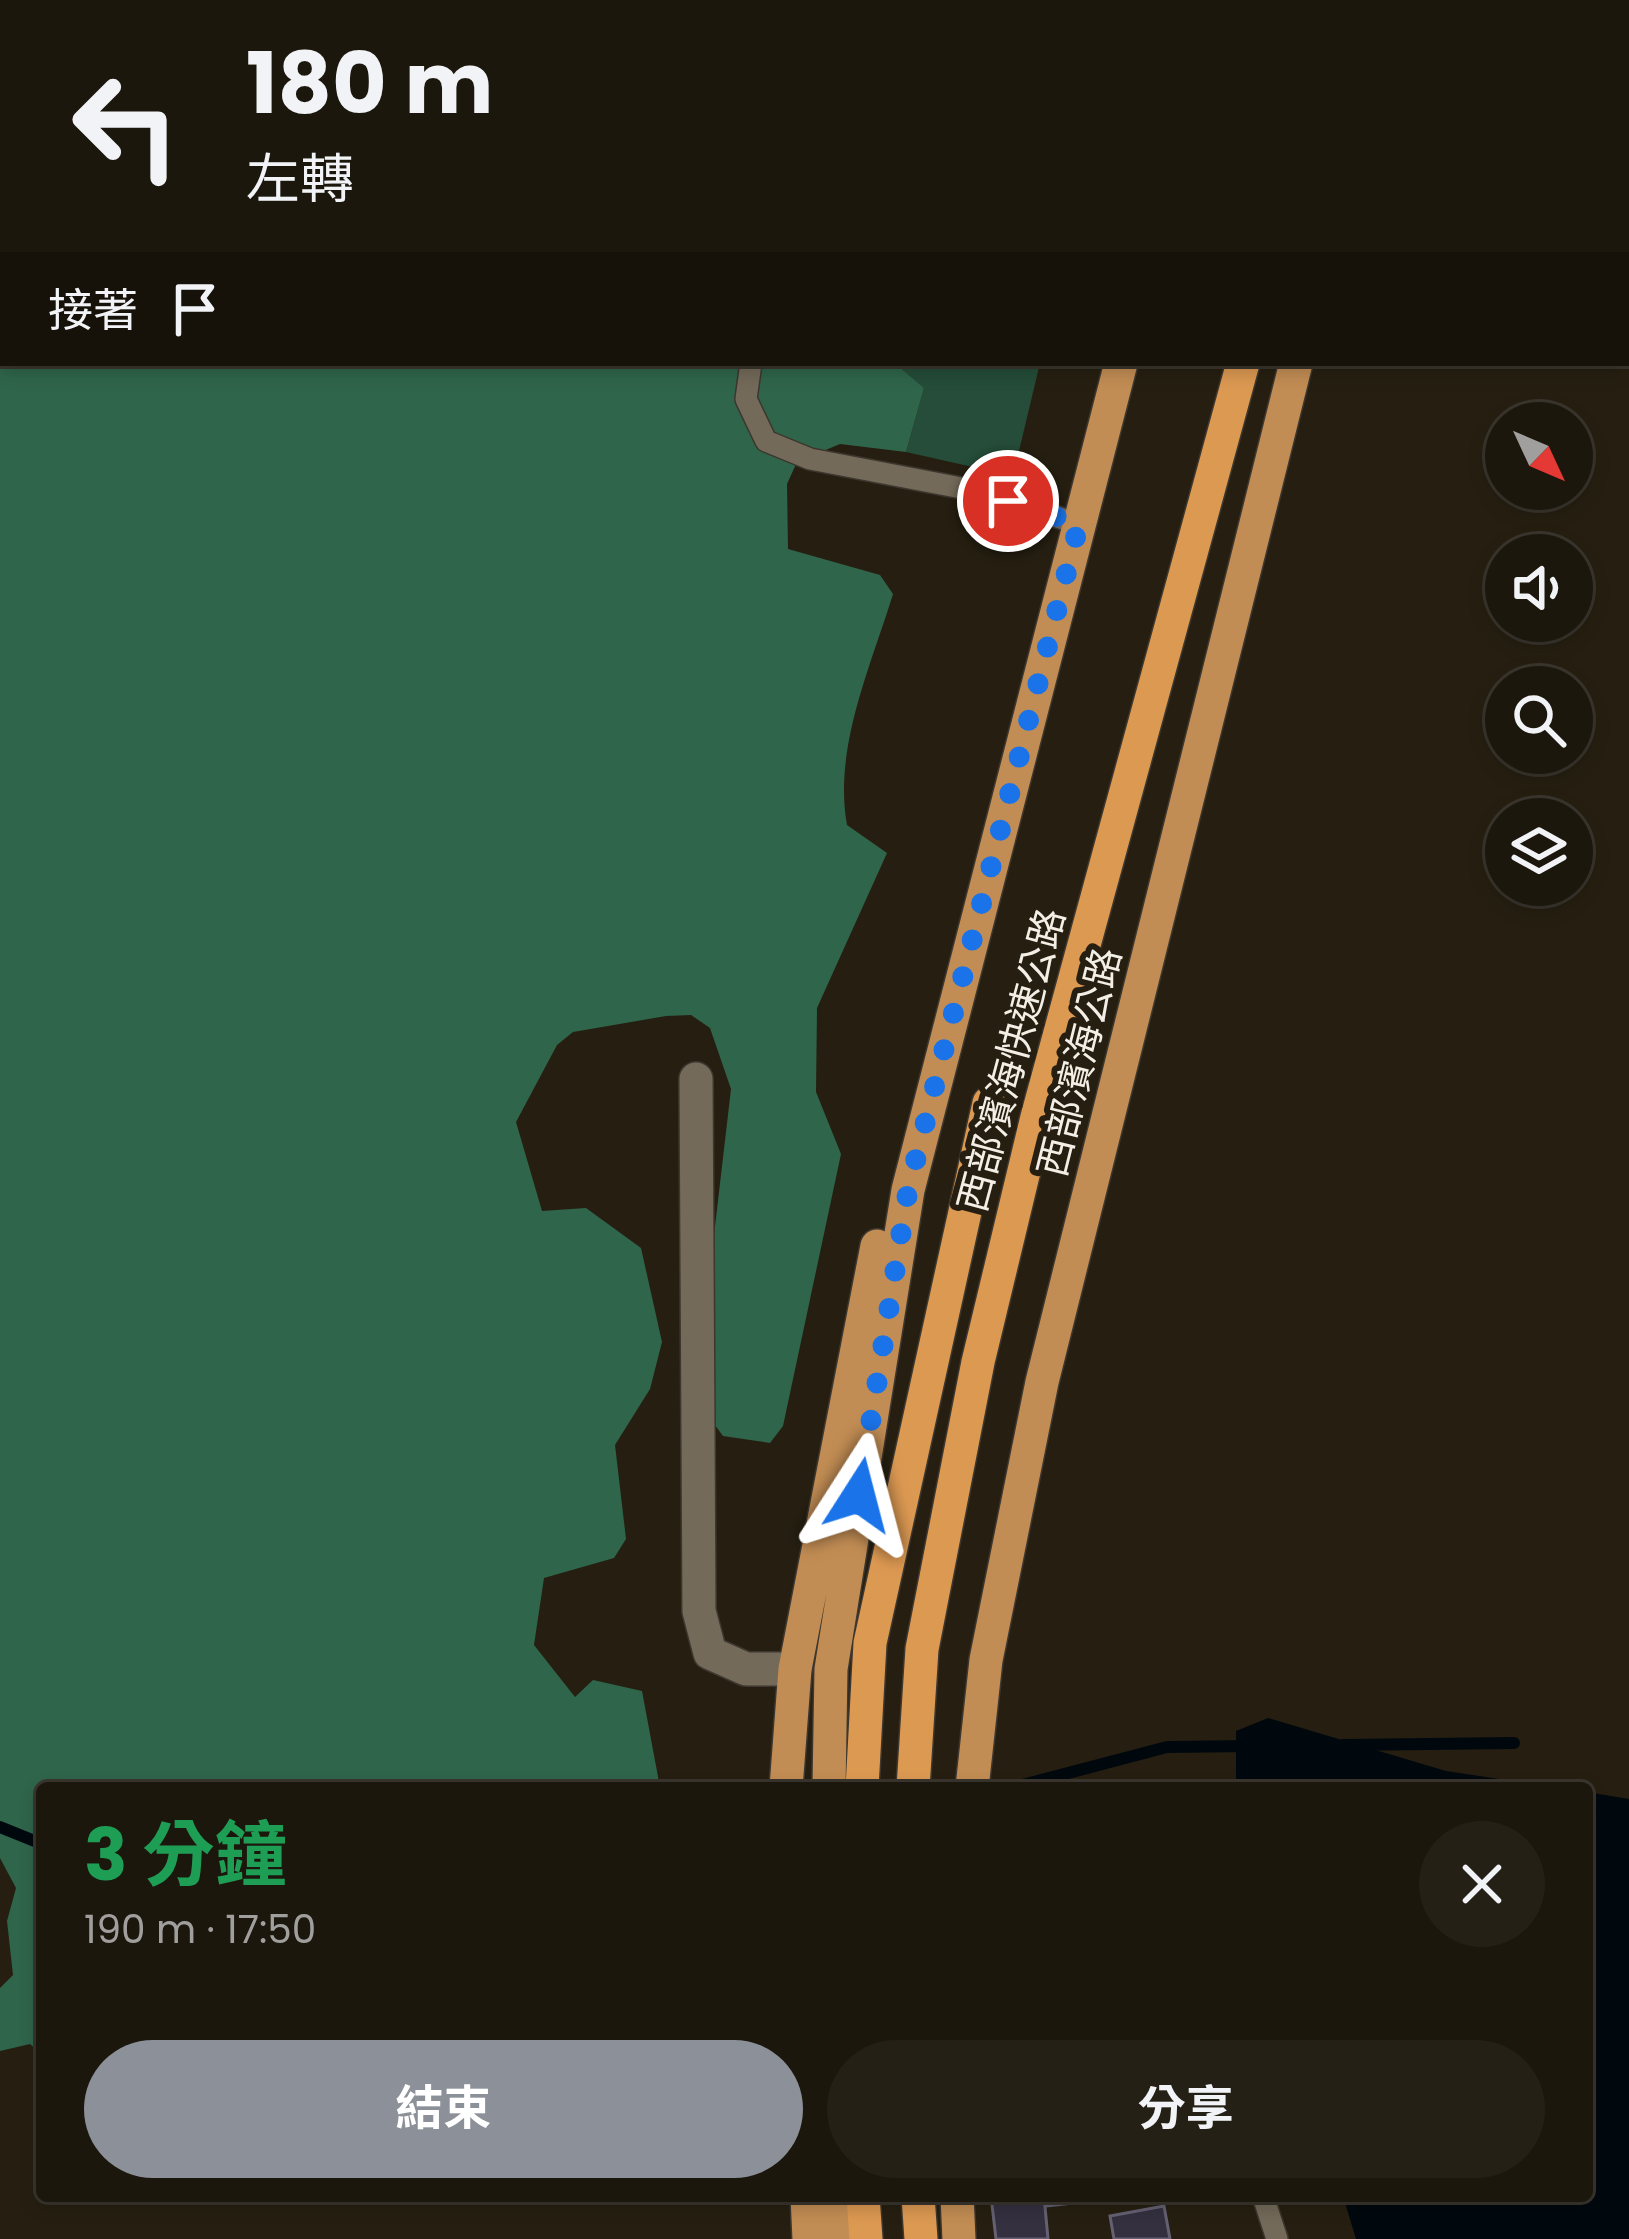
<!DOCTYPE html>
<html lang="zh-TW">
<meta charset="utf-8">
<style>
body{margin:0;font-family:Poppins,"Noto Sans TC",sans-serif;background:#252016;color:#f1f3f6;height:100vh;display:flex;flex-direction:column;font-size:45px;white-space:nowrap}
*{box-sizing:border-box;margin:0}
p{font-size:39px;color:#a09f9d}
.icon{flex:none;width:66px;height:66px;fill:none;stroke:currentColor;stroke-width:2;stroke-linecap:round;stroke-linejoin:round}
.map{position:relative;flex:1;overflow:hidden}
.drawer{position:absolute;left:36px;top:1782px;width:1557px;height:420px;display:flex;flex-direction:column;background:#1c170d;border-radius:12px;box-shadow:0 6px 18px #0003,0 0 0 3px #3a362e}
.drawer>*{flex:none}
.guide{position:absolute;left:0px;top:0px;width:1629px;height:366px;box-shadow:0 6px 18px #0003,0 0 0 3px #3a362e;background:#1c170d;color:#f1f3f6;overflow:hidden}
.needle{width:78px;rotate:134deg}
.fabs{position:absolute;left:1485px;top:402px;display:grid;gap:24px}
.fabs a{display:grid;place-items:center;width:108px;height:108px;border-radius:50%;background:#1c170d;box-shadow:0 6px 18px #0003,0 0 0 3px #3a362e;font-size:60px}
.pin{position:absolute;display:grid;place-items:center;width:102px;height:102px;color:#fff;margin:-51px;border:6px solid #fff;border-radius:50%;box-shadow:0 3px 12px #0007}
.me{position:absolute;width:132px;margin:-66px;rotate:9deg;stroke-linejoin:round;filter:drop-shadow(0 0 9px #0008)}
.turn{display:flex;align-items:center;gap:42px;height:252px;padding:0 48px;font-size:54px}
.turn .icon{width:156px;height:156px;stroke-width:2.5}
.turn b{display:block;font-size:84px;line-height:102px}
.then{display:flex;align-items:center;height:114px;padding:0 48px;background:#0003;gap:24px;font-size:45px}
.round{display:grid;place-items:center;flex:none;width:126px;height:126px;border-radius:63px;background:#252016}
.summary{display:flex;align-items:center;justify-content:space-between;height:204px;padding:0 48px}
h1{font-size:72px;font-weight:700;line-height:90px;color:#1e9e55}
.action{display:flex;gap:24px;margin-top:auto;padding:24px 48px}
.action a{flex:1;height:138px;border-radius:72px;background:#8c9099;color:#fff;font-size:48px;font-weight:700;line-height:138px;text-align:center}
.action a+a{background:#252016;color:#f1f3f6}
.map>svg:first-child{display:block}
.green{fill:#254d39}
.forest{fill:#2f654b}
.water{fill:#00080e}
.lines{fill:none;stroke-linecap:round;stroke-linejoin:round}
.stream{stroke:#00080e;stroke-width:12}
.building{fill:#343040;stroke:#656173;stroke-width:3}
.service-casing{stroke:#3d372f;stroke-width:24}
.minor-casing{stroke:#3d372f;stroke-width:36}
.primary-casing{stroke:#3d372f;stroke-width:36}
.trunk-casing{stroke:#3d372f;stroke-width:36}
.service{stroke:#736a59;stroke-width:21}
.minor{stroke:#736a59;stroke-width:33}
.primary{stroke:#c28d54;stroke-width:33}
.trunk{stroke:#dc9952;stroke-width:33}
.route{stroke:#1a73e8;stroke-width:21;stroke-dasharray:0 37.8}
.labels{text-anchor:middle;stroke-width:12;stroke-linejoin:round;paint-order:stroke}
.street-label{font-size:39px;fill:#f4efe6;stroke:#261f11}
</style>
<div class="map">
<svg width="1629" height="2239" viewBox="0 0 1629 2239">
<rect width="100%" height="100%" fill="#261f11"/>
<path class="green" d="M 895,363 L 1040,363 L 1013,476 L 906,452 L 924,388 Z"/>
<path class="forest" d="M 0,0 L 837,0 L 3,3 L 3,363 L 895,363 L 924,388 L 906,452 L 840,444 L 797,462 L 787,484 L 788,549 L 880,575 L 893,594 C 871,666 833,748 847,825 L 887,853 L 817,1008 L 816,1092 L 841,1154 L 783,1426 L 770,1443 L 723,1436 L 695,1398 L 731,1089 L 710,1028 L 691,1015 L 666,1016 L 573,1032 L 557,1045 L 516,1122 L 542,1211 L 586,1208 L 641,1248 L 662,1342 L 650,1389 L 615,1445 L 626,1539 L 614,1558 L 544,1578 L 534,1645 L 575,1697 L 593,1680 L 642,1691 L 659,1782 L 713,1788 L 42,1788 L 42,2055 L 30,2044 L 0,2051 L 0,1988 L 13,1975 L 7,1921 L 16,1888 L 0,1858 Z"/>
<path class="water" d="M 1268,1718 L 1446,1771 L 1559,1788 L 1236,1788 L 1236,1731 Z
M 1587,1792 L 1629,1799 L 1629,2239 L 1356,2239 L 1343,2196 L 1587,2196 Z"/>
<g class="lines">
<path class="stream" d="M 1343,1745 L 1514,1743
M 1011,1788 L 1167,1747 L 1251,1746
M 0,1827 L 42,1844"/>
</g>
<path class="building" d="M 991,2196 L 1044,2196 L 1048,2239 L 996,2239 Z
M 1044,2196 L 1101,2196 L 1102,2200 L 1045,2206 Z
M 1164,2206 L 1170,2239 L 1114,2239 L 1110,2216 Z"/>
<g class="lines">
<defs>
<path id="service" d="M 808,3 L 808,0
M 751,363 L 746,399 L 766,441 L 810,459 L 972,490 L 1079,524
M 1263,2196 L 1277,2239"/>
<path id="minor" d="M 696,1079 L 699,1611 L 710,1653 L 746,1669 L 795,1669"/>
<path id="primary" d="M 1212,3 L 1213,0
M 1388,3 L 1389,0
M 786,1788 L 795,1669 L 877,1246
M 829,1788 L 831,1669 L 908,1190 L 1121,363
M 972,1788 L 986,1660 L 1042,1382 L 1296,363
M 807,2196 L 809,2239
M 839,2196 L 842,2239
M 957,2196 L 959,2239"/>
<path id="trunk" d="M 1333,3 L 1333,0
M 862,1788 L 870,1643 L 989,1103
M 913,1788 L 922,1649 L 978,1362 L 1037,1117 L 1243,363
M 863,2196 L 866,2239
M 918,2196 L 921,2239"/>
</defs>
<use href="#service" class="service-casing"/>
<use href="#minor" class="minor-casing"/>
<use href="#primary" class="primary-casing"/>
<use href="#trunk" class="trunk-casing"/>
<use href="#service" class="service"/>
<use href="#minor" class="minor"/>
<use href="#primary" class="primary"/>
<use href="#trunk" class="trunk"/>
</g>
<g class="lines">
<path class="route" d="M 859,1495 L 908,1190 L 1079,524 L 1008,501"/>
</g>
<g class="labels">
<g class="street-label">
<text transform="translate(1011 1060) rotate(-75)" y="14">西部濱海快速公路</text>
<text transform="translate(1079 1062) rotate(-76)" y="14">西部濱海公路</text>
</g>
</g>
</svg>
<div class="fabs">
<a><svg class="needle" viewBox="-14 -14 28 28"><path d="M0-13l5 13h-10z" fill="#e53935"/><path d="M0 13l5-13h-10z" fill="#a09f9d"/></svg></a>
<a><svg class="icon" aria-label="sound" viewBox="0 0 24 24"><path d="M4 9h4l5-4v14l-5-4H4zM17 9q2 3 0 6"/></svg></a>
<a><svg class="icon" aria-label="search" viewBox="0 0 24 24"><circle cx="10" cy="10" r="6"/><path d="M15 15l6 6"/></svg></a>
<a><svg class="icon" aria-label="layers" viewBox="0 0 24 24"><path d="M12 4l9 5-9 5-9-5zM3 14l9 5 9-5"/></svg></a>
</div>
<div class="pin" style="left:1008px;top:501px;background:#d93025"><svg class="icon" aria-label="arrive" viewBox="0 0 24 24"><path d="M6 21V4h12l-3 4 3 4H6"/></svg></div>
<svg class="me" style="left:859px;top:1495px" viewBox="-20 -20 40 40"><path d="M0-17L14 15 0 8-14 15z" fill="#1a73e8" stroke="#fff" stroke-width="4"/></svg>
<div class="guide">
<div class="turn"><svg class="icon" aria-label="left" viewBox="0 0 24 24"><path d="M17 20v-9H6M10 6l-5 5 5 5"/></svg><div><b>180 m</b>左轉</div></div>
<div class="then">接著<svg class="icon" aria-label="arrive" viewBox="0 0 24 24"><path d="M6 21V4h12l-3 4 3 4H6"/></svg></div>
</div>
<section class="drawer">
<div class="summary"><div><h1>3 分鐘</h1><p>190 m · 17:50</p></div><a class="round"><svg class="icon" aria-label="close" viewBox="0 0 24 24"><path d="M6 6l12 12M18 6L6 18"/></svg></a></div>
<div class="action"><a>結束</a><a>分享</a></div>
</section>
</div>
